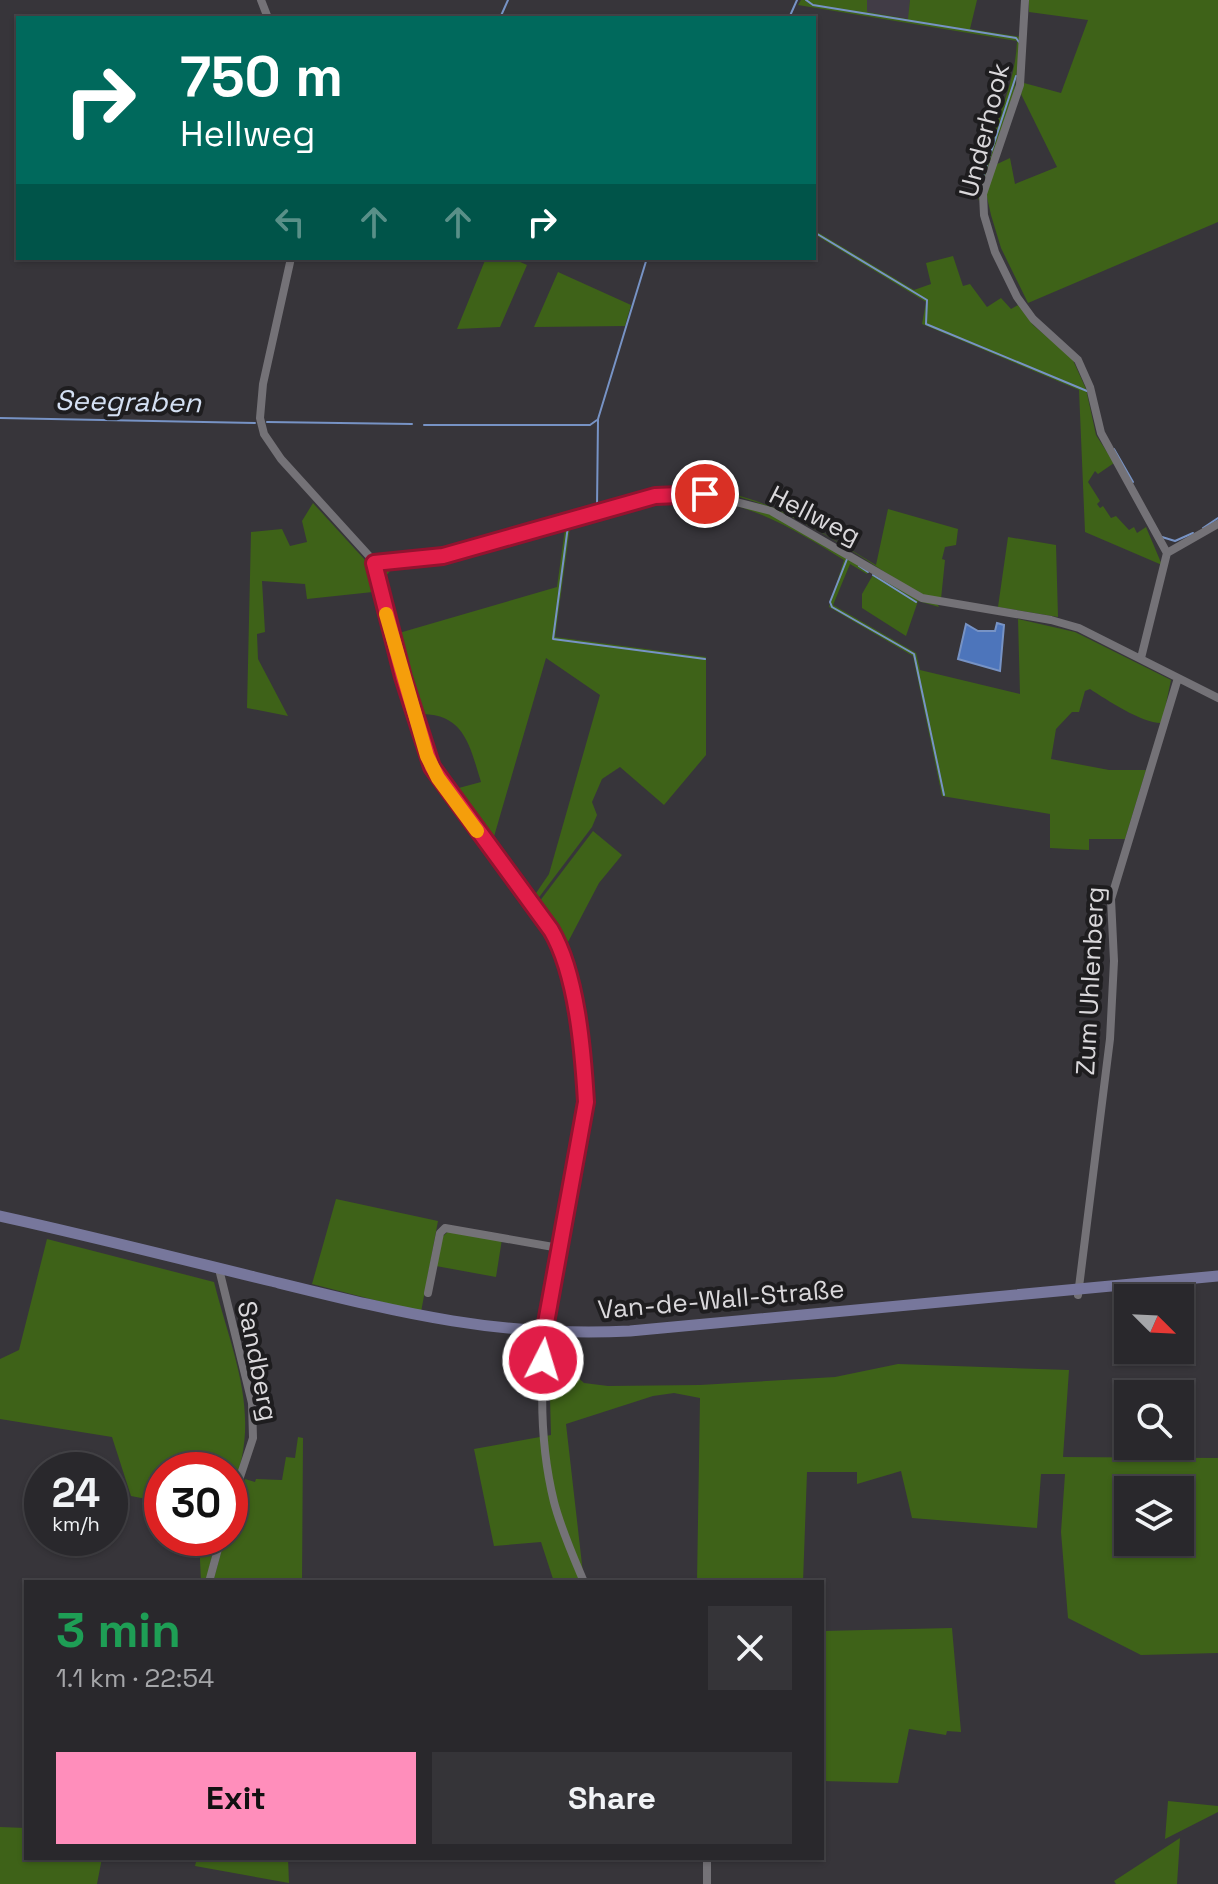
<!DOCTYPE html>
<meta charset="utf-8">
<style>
body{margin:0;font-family:"Space Grotesk",sans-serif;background:#353438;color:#f1f3f6;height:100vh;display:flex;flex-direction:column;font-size:30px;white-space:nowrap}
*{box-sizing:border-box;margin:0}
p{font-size:26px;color:#a5a6a9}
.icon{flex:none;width:44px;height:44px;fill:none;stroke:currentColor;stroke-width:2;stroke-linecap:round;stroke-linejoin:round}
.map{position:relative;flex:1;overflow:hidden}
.details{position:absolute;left:24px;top:1580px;width:800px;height:280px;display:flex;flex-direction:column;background:#29282c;border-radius:0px;box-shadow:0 2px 6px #0004,0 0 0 2px #454448}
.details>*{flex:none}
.banner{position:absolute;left:16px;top:16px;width:800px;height:244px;border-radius:0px;box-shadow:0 2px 6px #0004,0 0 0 2px #454448;background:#00695c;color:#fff;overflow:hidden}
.needle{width:52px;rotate:114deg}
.fabs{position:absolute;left:1114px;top:1284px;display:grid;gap:16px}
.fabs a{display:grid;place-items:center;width:80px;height:80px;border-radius:0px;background:#29282c;box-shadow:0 2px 6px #0004,0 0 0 2px #454448;font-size:40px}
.speed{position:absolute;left:24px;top:1452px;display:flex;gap:16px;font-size:40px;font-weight:700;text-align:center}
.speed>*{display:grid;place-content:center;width:104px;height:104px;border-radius:50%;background:#29282c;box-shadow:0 2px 6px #0004,0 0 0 2px #454448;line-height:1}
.speed small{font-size:20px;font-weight:400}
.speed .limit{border:12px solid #d22;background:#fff;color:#111}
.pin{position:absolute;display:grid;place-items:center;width:68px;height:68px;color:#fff;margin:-34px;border:4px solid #fff;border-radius:50%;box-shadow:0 2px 8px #0007}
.me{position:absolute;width:88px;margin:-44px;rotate:5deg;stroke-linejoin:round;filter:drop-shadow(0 0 6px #0008)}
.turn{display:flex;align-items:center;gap:28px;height:168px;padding:0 32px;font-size:36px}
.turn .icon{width:104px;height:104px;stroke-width:2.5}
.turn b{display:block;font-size:56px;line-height:68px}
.lanes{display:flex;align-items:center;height:76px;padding:0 32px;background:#0003;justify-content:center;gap:40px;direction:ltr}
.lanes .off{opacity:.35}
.round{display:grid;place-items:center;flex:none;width:84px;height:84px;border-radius:0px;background:#353438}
.overview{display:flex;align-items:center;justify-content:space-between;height:136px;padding:0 32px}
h1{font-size:48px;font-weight:700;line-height:60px;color:#1e9e55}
.cta{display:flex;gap:16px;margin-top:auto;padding:16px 32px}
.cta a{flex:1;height:92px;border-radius:0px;background:#ff8ebb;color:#111;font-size:32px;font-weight:700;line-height:92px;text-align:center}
.cta a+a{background:#353438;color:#f1f3f6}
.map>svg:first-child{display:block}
.built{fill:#413c46}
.green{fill:#3e6218;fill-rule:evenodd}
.water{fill:#4d75bb;stroke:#7793c5;stroke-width:2}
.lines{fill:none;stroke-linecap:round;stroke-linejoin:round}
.stream{stroke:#7793c5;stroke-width:2}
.street{stroke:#747277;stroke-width:8}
.secondary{stroke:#77779c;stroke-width:11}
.route-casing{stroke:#92132f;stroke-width:20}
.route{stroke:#e11d48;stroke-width:14}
.slow{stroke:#f59e0b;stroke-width:14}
.labels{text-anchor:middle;stroke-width:8;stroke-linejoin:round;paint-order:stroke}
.street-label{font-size:26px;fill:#dad8db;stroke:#1e1d1f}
.water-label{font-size:28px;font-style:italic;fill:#d4e0f3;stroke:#1e1d1f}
</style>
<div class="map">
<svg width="1218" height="1884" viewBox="0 0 1218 1884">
<rect width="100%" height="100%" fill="#37353a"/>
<path class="built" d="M 867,0 L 910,0 L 909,19 L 866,12 Z"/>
<path class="green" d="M 801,0 L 867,0 L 867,12 L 908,19 L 910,0 L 977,0 L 970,29 L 1021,37 L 1014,93 L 978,201 C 979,146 1015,99 1017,41 L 798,5 Z
M 1029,0 L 1218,0 L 1218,222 L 1028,303 L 1001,248 L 991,215 L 986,193 L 995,165 L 1010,158 L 1015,184 L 1057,167 L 1021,94 L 1024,83 L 1061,93 L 1088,20 L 1029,12 Z
M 814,230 L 914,290 L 931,284 L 926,263 L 953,256 L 963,286 L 970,284 L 987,307 L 1001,298 L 1011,309 L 1018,305 L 1033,325 L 1072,358 L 1086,389 L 1096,435 L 1114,463 L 1098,474 L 1095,471 L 1088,482 L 1100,501 L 1097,504 L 1100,508 L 1103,506 L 1111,518 L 1116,516 L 1129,530 L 1134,527 L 1137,533 L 1146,527 L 1162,565 L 1085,532 L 1079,390 L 922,324 L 926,302 L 814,234 Z
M 486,258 L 511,258 L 527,265 L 500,327 L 457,329 Z
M 558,272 L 631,305 L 625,326 L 534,327 Z
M 689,487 C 765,493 813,527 876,565 L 888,509 L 958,529 L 956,545 L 945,547 L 942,559 L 945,560 L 941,599 L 920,594 C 846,550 761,479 668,492 C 642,495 582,521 562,517 L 647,493 Z
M 704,497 L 769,513 L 869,570 L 867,574 L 850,564 L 833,605 L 916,653 L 920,670 L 1020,694 L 1018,619 L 1075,632 L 1171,680 L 1162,723 C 1143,724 1107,700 1090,689 L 1085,691 L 1079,712 L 1072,712 L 1056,729 L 1051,759 L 1109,770 L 1146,770 L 1125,839 L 1089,839 L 1089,850 L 1050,848 L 1050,814 L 942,796 L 913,656 L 829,607 L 844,560 C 792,528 737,493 672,500 C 638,504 603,518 570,527 L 555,637 L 706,657 L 706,755 L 664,805 L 620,767 L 602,779 L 592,802 L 597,815 L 592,827 L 537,900 L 534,896 L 549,874 L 600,695 L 546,658 L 493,840 L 455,789 L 481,782 C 470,747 465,715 423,714 L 428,737 L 425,738 L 380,572 C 388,562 440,559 457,555 L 658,499 ZM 565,529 L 557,587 L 399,633 L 384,579 L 392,568 L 427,566 Z
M 313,503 L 365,560 L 373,592 L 307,599 L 305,584 L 262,581 L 265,632 L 257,634 L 258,659 L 288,716 L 247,708 L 251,532 L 282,529 L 290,546 L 307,542 L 302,521 Z
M 1008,537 L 1056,545 L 1058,617 L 998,607 Z
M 874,573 L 938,605 L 939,607 L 918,601 L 906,636 L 862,608 L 862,594 Z
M 593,831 L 622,855 L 599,883 L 568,942 L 539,902 Z
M 336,1199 L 438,1221 L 421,1312 L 312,1284 Z
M 450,1230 L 502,1239 L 496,1277 L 436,1266 L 443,1236 Z
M 47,1239 L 214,1282 C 233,1357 264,1418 230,1494 L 230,1470 L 162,1470 L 162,1502 L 131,1496 L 112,1437 L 0,1419 L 0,1359 L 19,1350 Z
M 549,1361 L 565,1366 L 584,1383 L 608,1386 L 700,1385 L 835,1377 L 898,1364 L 1069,1370 L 1063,1457 L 1218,1458 L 1218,1653 L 1141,1655 L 1068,1618 L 1061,1532 L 1065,1474 L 1041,1474 L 1037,1528 L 912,1518 L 901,1471 L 857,1484 L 857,1472 L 807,1472 L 803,1582 L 697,1582 L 700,1398 L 674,1393 L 653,1396 L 566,1424 L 584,1582 L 554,1582 L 541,1542 L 494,1546 L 474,1449 L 551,1435 ZM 1128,1490 L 1180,1490 L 1180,1542 L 1128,1542 Z
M 298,1437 L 303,1438 L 302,1582 L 213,1582 L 225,1538 L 230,1538 L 230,1518 L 245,1479 L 255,1482 L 256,1479 L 282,1480 L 286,1457 L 295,1458 Z
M 199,1538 L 216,1538 L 206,1582 L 201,1582 Z
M 952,1628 L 961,1732 L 947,1731 L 946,1735 L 909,1729 L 898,1783 L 822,1781 L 822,1631 Z
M 1168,1801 L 1218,1806 L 1218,1812 L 1165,1839 Z
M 0,1827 L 26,1828 L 26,1858 L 102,1858 L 97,1884 L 0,1884 Z
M 1180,1838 L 1177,1884 L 1116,1884 L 1114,1881 Z
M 197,1858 L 288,1858 L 289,1883 L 195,1866 Z"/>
<path class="water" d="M 997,623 L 1004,625 L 1000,671 L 958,659 L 966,624 L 978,631 L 995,631 Z"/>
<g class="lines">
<path class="stream" d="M 806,0 L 813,5 L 1016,38 L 1019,42
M 500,18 L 508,0
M 789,18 L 797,0
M 979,189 L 1016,76
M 814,232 L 927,300 L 926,324 L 1087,391
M 0,418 L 255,423
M 267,422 L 412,424
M 424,425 L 590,425 L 597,420
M 1114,449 L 1133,482
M 697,498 L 711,500
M 597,507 L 598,419 L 647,258
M 568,526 L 553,639 L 705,659
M 1203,528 L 1218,518
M 1162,537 L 1175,541 L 1193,533
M 847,559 L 830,602 L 832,607 L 914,654 L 944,795
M 859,566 L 868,572
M 386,568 L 464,555 L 667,499
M 382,572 L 416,697
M 873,575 L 916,602
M 481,827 L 535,900
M 538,904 L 566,942"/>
<path class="street" d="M 261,0 L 268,18
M 1025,0 L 1020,85 L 983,194 L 984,215 L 995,252 L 1017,297 L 1033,319 L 1078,360 L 1090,387 L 1101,433 L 1167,553 L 1141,658
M 291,258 L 263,384 L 260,418 L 264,434 L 281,459 L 370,557 L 432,767 L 551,930 C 577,973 584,1052 586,1102 C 565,1233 521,1369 554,1502 C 561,1529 573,1556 584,1582
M 1167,553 L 1218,524
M 374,563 L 443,556 L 655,496 L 705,494 L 771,511 L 922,598 L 1051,620 L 1079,628 L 1218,698
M 219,1269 L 252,1403 L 253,1438 L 230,1507
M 428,1293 L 440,1233 L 445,1228 L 559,1248
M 1078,1295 L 1110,1039 L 1114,961 L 1111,899 L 1178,678
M 209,1582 L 221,1538
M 707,1884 L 707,1858"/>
<path class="secondary" d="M 0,1216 C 91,1236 181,1259 271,1281 C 397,1312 499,1338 630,1331 L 1218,1276"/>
</g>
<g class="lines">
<defs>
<path id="route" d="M 543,1360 L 544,1334 L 586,1102 C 583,1051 577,974 551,930 L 432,767 L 403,677 L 374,563 L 443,556 L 655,496 L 705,494"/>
</defs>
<use href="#route" class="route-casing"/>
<use href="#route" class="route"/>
<path class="slow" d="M 386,614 L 427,756 L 438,778 L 477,831"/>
</g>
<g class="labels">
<g class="street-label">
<text transform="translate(984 130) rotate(-76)" y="9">Underhook</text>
<text transform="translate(815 515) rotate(27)" y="9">Hellweg</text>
<text transform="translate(1090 981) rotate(-87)" y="9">Zum Uhlenberg</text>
<text transform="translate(721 1299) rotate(-5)" y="9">Van-de-Wall-Straße</text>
<text transform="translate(258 1361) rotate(79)" y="9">Sandberg</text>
</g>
<g class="water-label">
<text transform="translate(128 401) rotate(1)" y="10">Seegraben</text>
</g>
</g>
</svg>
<div class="fabs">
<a><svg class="needle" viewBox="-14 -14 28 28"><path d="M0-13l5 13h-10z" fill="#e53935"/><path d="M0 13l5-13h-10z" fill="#a5a6a9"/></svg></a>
<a><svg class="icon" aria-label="search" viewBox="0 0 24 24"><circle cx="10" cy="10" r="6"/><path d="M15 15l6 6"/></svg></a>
<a><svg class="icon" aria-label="layers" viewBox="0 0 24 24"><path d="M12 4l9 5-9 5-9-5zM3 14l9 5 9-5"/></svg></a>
</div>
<div class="speed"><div>24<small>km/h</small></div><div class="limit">30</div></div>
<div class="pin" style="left:705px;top:494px;background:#d93025"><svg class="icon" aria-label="arrive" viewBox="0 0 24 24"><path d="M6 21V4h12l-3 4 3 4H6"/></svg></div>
<svg class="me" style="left:543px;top:1360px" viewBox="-20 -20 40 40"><circle r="17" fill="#e11d48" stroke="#fff" stroke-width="3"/><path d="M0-11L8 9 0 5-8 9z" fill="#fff"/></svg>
<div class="banner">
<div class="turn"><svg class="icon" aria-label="right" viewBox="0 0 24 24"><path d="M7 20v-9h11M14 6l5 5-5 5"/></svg><div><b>750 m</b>Hellweg</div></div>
<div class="lanes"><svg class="icon off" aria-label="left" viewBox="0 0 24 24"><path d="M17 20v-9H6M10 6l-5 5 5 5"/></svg><svg class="icon off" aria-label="ahead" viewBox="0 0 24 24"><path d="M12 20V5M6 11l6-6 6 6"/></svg><svg class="icon off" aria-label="ahead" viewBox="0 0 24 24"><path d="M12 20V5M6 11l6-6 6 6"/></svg><svg class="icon" aria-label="right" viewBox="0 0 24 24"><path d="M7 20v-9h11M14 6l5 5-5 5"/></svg></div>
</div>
<section class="details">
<div class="overview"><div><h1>3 min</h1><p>1.1 km · 22:54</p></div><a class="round"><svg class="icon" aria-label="close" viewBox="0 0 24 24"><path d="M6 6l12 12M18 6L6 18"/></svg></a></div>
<div class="cta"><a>Exit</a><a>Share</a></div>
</section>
</div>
